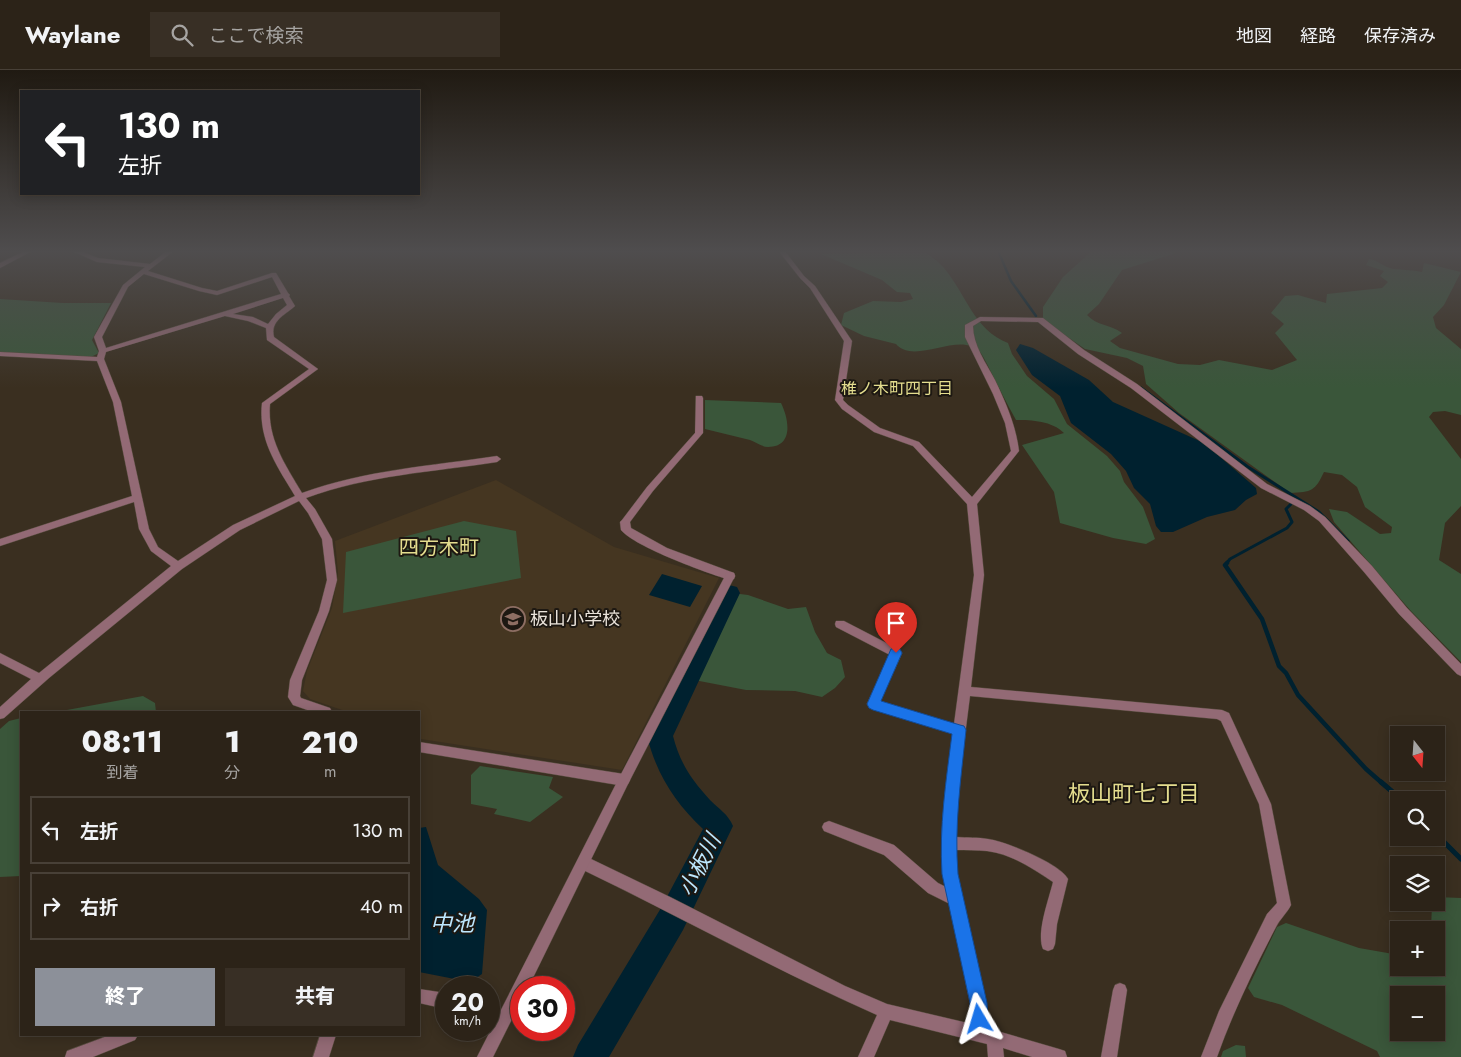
<!DOCTYPE html>
<html lang="ja">
<meta charset="utf-8">
<style>
body{margin:0;font-family:Jost,"Noto Sans JP",sans-serif;background:#382f25;color:#f1f3f6;height:100vh;display:flex;flex-direction:column;font-size:19px;white-space:nowrap}
*{box-sizing:border-box;margin:0}
p{font-size:16px;color:#a6a4a2}
.icon{flex:none;width:28px;height:28px;fill:none;stroke:currentColor;stroke-width:2;stroke-linecap:round;stroke-linejoin:round}
.map{position:relative;flex:1;overflow:hidden}
.drawer{position:absolute;left:20px;top:641px;width:400px;height:325px;display:flex;flex-direction:column;background:#2c2318;border-radius:0px;box-shadow:0 2px 12px #0003,0 0 0 1px #484037}
.drawer>*{flex:none}
.top-card{position:absolute;left:20px;top:20px;width:400px;height:105px;border-radius:0px;box-shadow:0 2px 12px #0003,0 0 0 1px #484037;background:#202124;color:#fff;overflow:hidden}
.needle{width:32px;rotate:163deg}
.controls{position:absolute;left:1390px;top:656px;display:grid;gap:10px}
.controls a{display:grid;place-items:center;width:55px;height:55px;border-radius:0px;background:#2c2318;box-shadow:0 2px 12px #0003,0 0 0 1px #484037;font-size:25px}
.speed{position:absolute;left:435px;top:906px;display:flex;gap:10px;font-size:25px;font-weight:700;text-align:center}
.speed>*{display:grid;place-content:center;width:65px;height:65px;border-radius:50%;background:#2c2318;box-shadow:0 2px 12px #0003,0 0 0 1px #484037;line-height:1}
.speed small{font-size:12px;font-weight:400}
.speed .limit{border:8px solid #d22;background:#fff;color:#111}
.pin{position:absolute;display:grid;place-items:center;width:42px;height:42px;color:#fff;margin:-51px -21px;border-radius:50% 50% 50% 0;rotate:-45deg;box-shadow:0 0 5px #0007}
.pin .icon{rotate:45deg}
.me{position:absolute;width:55px;margin:-28px;rotate:353deg;stroke-linejoin:round;filter:drop-shadow(0 0 4px #0008)}
.turn{display:flex;align-items:center;gap:18px;height:105px;padding:0 15px;font-size:22px}
.turn .icon{width:65px;height:65px;stroke-width:2.5}
.turn b{display:block;font-size:35px;line-height:42px}
.eta{display:flex;justify-content:space-evenly;align-items:center;height:85px;text-align:center}
.eta b{font-size:30px;font-weight:800;line-height:35px}
.primary-button{display:flex;gap:10px;margin-top:auto;padding:10px 15px}
.primary-button a{flex:1;height:58px;border-radius:0px;background:#8c9099;color:#fff;font-size:20px;font-weight:800;line-height:58px;text-align:center}
.primary-button a+a{background:#382f25;color:#f1f3f6}
ul{padding:0;list-style:none}
li{display:flex;align-items:center;gap:15px;height:68px;margin:0 10px 8px;padding:0 5px;border:2px solid #484037;border-radius:0px}
li div{flex:1}
li b{display:block;font-size:19px}
li em{font-style:normal}
header{display:flex;align-items:center;gap:30px;box-sizing:border-box;height:70px;padding:0 25px;background:#2c2318;border-bottom:1px solid #484037}
header strong{font-size:24px}
nav{display:flex;gap:28px;margin-inline-start:auto;font-size:18px}
.search{width:350px;height:45px;background:#382f25;display:flex;align-items:center;gap:12px;box-sizing:border-box;padding:0 18px;border-radius:0px;color:#a6a4a2;font-size:19px}
.map>svg:first-child{display:block}
.built{fill:#453621}
.green{fill:#3a563a;fill-rule:evenodd}
.water{fill:#00212f}
.lines{fill:none;stroke-linecap:round;stroke-linejoin:round}
.stream-far3{stroke:#00212f;stroke-width:2.5}
.stream-far2{stroke:#00212f;stroke-width:3}
.stream-far1{stroke:#00212f;stroke-width:4.5}
.stream{stroke:#00212f;stroke-width:5}
.river{fill:#00212f;fill-rule:evenodd}
.minor-casing{stroke:#564c3e;stroke-width:1}
.tertiary-casing{stroke:#564c3e;stroke-width:1}
.minor{fill:#936a75;fill-rule:evenodd}
.tertiary{fill:#936a75;fill-rule:evenodd}
.route{fill:#1a73e8;stroke:#114b97}
.labels{text-anchor:middle;stroke-width:4;stroke-linejoin:round;paint-order:stroke}
.far-neighbourhood-label{font-size:16px;fill:#e4dd8e;stroke:#1d1812}
.poi-label{font-size:18px;fill:#eae3da;stroke:#1d1812;text-anchor:start}
.quarter-label{font-size:20px;fill:#e4dd8e;stroke:#1d1812}
.near-neighbourhood-label{font-size:22px;fill:#e4dd8e;stroke:#1d1812}
.near-water-label{font-size:22px;font-style:italic;fill:#bde7fe;stroke:#1d1812}
</style>
<header>
<strong>Waylane</strong>
<div class="search"><svg class="icon" aria-label="search" viewBox="0 0 24 24"><circle cx="10" cy="10" r="6"/><path d="M15 15l6 6"/></svg>ここで検索</div>
<nav><a>地図</a><a>経路</a><a>保存済み</a></nav>
</header>
<div class="map">
<svg width="1461" height="987" viewBox="0 0 1461 987">
<rect width="100%" height="100%" fill="#3a2f20"/>
<path class="built" d="M 496,410 L 614,477 L 719,508 L 622,700 L 421,669 L 419,668 L 419,642 L 348,642 L 310,629 L 303,621 L 307,601 L 332,538 L 338,503 L 335,471 Z"/>
<path class="green" d="M 1093,180 L 1178,180 L 1173,184 L 1122,200 L 1099,234 L 1087,245 C 1097,256 1110,254 1122,263 L 1110,271 L 1120,278 L 1178,294 L 1200,295 L 1219,290 L 1272,300 L 1297,290 L 1275,263 L 1284,254 L 1271,243 L 1285,226 L 1298,225 L 1326,233 L 1327,224 L 1382,218 L 1388,212 L 1380,206 L 1384,201 L 1366,195 L 1369,189 C 1378,190 1385,198 1394,199 C 1404,200 1413,200 1422,202 L 1424,193 L 1461,202 L 1444,235 L 1433,247 L 1436,258 L 1461,279 L 1461,345 L 1445,341 L 1433,342 L 1429,347 L 1461,389 L 1461,436 L 1445,453 L 1439,490 L 1461,504 L 1461,592 L 1410,540 L 1334,452 L 1329,439 L 1347,442 L 1380,464 L 1391,463 L 1392,457 L 1365,437 L 1357,417 L 1342,405 L 1324,402 C 1315,421 1312,422 1290,423 L 1179,343 L 1146,314 L 1143,296 L 1127,288 L 1085,279 L 1043,250 L 1043,237 L 1063,207 Z
M 926,183 C 932,187 939,192 944,198 C 966,224 974,260 1008,273 L 1012,284 L 1027,306 L 1054,329 L 1067,354 L 1107,386 L 1120,401 L 1124,412 L 1143,437 L 1155,469 L 1146,474 L 1113,468 L 1060,453 L 1054,422 L 1022,375 L 1064,363 C 1052,351 1032,350 1016,350 C 1007,334 999,318 991,302 C 988,296 984,287 980,282 C 960,260 915,296 896,274 L 864,266 L 841,255 L 844,243 L 873,231 L 901,232 L 913,229 L 910,223 L 897,222 L 882,210 L 821,184 Z
M 0,229 L 63,233 L 111,233 L 92,270 L 99,283 L 93,286 L 83,287 L 0,282 Z
M 705,330 L 781,333 C 789,349 794,377 768,377 C 762,377 756,372 750,370 C 735,366 720,363 705,359 Z
M 464,451 L 516,461 L 521,508 L 343,543 L 346,482 Z
M 732,523 L 748,525 L 788,539 L 806,537 L 815,562 L 827,583 L 841,590 L 845,607 L 835,618 L 822,627 L 795,621 L 746,620 L 689,609 Z
M 143,626 L 155,633 L 156,642 L 56,642 Z
M 21,648 L 21,806 L 0,807 L 0,659 L 9,651 Z
M 480,696 L 553,707 L 549,718 L 563,727 L 530,752 L 494,744 L 497,739 L 471,734 L 471,705 Z
M 1436,827 L 1461,828 L 1461,987 L 1380,987 L 1377,981 L 1282,935 L 1254,927 L 1248,918 L 1277,857 L 1286,853 L 1359,878 L 1399,885 L 1399,898 L 1436,898 L 1436,860 L 1431,860 L 1432,833 L 1436,832 ZM 1399,925 L 1436,925 L 1436,962 L 1399,962 Z
M 1236,975 L 1245,976 L 1246,987 L 1221,987 L 1223,981 Z"/>
<path class="water" d="M 1020,274 L 1033,278 L 1089,310 L 1113,332 L 1204,373 L 1256,418 L 1257,424 L 1246,430 L 1235,440 L 1207,447 L 1173,462 L 1161,462 L 1156,456 L 1150,434 L 1134,418 L 1126,401 L 1111,384 L 1071,353 L 1060,326 L 1032,305 L 1016,280 Z
M 662,504 L 702,516 L 690,537 L 649,525 Z
M 426,757 L 438,795 L 479,829 L 487,840 L 482,904 L 470,912 L 419,902 L 419,758 Z"/>
<g class="lines">
<path class="stream-far3" d="M 999,183 L 1011,211 L 1036,246
M 1141,318 L 1143,320"/>
<path class="stream-far2" d="M 1141,318 L 1248,397 L 1319,442 L 1348,471
M 1226,494 L 1230,489 L 1287,458 L 1292,452 L 1286,439 L 1291,434"/>
<path class="stream-far1" d="M 1227,493 L 1225,495 L 1262,549 L 1279,596 L 1286,603 L 1298,625 L 1366,699 L 1382,713"/>
<path class="stream" d="M 1381,712 L 1402,730
M 1436,764 L 1461,789"/>
<path class="river" d="M 729,515 L 737,517 L 740,523 L 673,666 C 680,693 691,709 710,730 C 719,739 728,744 733,756 L 683,860 L 609,987 L 573,987 L 578,975 L 661,838 L 703,759 C 675,733 656,703 647,666 L 718,523 L 721,517 Z"/>
<defs>
<path id="minor" d="M 70,180 L 78,180 L 98,188 L 150,194 L 168,180 L 175,180 L 148,201 L 202,218 L 217,221 L 272,203 L 276,203 L 288,223 L 290,225 L 289,226 L 295,236 C 285,245 270,251 274,267 L 318,299 L 270,334 C 267,369 285,394 302,423 C 365,400 431,396 497,386 L 501,389 L 497,392 C 433,402 368,405 306,428 L 315,439 L 332,469 L 337,510 L 329,541 L 302,610 L 300,626 L 301,628 L 330,638 L 332,642 L 313,642 L 293,635 L 288,627 L 290,610 L 319,541 L 327,510 L 322,469 L 308,443 L 299,431 L 240,460 L 182,499 L 49,608 L 4,648 L 0,649 L 0,637 L 31,609 L 0,593 L 0,583 L 39,603 L 171,496 L 151,481 L 139,459 L 134,432 L 0,476 L 0,469 L 132,426 L 113,332 L 97,291 L 0,286 L 0,282 L 97,287 L 99,281 L 94,267 L 123,215 L 145,197 L 97,192 ZM 144,204 L 199,221 L 217,225 L 272,207 L 281,224 L 106,278 L 102,267 L 128,217 ZM 283,228 L 287,235 L 276,244 L 268,254 L 253,247 L 233,244 ZM 225,246 L 248,251 L 266,258 L 267,270 L 309,299 L 262,333 C 258,370 277,396 295,426 L 233,455 L 178,491 L 158,477 L 149,459 L 121,332 L 104,289 L 106,282 Z
M 778,180 L 784,180 L 804,206 L 815,216 L 852,271 L 843,330 L 848,335 L 880,358 L 919,372 L 972,427 L 1011,381 L 1005,353 L 993,324 L 965,267 L 965,255 L 980,247 L 1043,248 L 1084,280 L 1137,314 L 1267,414 L 1310,436 L 1325,447 L 1372,496 L 1407,538 L 1461,594 L 1461,606 L 1457,604 L 1399,544 L 1364,502 L 1319,451 L 1304,440 L 1261,418 L 1131,318 L 1078,284 L 1038,252 L 981,251 L 973,256 C 973,275 986,293 995,310 C 1006,333 1016,356 1019,381 L 977,434 L 984,505 L 971,617 L 1222,640 L 1229,643 L 1271,734 L 1291,835 C 1287,843 1280,849 1276,857 C 1254,899 1233,942 1217,987 L 1201,987 L 1219,941 L 1267,844 L 1277,833 L 1259,734 L 1221,651 L 1217,649 L 970,626 L 957,728 L 956,767 C 967,768 978,767 988,769 C 1005,771 1061,794 1068,809 L 1057,854 L 1055,874 L 1053,879 L 1048,881 L 1043,879 C 1036,863 1049,829 1053,812 C 1033,799 1012,784 987,781 C 977,780 966,780 956,780 L 957,804 L 986,933 L 987,958 L 1059,979 L 1065,981 L 1067,987 L 1032,987 L 1003,978 L 1004,987 L 988,987 L 987,974 L 890,950 L 874,987 L 858,987 L 877,945 C 775,900 679,846 579,798 L 577,793 L 579,788 L 584,786 L 589,788 L 670,827 L 845,916 L 887,934 L 972,954 L 970,933 L 950,834 L 928,823 L 884,785 L 824,761 L 822,757 L 824,753 L 829,751 L 894,775 L 938,813 L 946,817 C 936,770 947,712 953,664 L 869,637 L 867,634 L 890,585 L 836,557 L 835,554 L 836,551 L 844,551 L 900,580 L 902,583 L 880,631 L 954,654 L 974,505 L 967,434 L 913,376 L 874,362 L 842,339 L 835,330 L 844,271 L 810,218 L 800,208 Z
M 696,326 L 702,326 L 703,328 L 703,363 L 653,421 L 630,452 L 631,458 L 667,478 L 734,503 L 735,506 L 734,509 L 730,510 C 707,503 635,477 621,460 L 620,452 L 622,450 L 647,417 L 695,363 Z
M 419,672 L 624,704 L 628,706 L 630,710 L 628,714 L 624,716 L 419,682 Z
M 1120,913 L 1125,915 L 1127,920 L 1117,987 L 1101,987 L 1113,920 L 1115,915 Z
M 419,919 L 439,922 L 446,926 L 446,941 L 437,937 L 419,933 Z
M 110,965 L 138,965 L 135,970 L 93,987 L 65,987 L 67,981 Z
M 320,965 L 336,965 L 329,987 L 313,987 Z"/>
<path id="tertiary" d="M 27,180 L 34,180 L 0,198 L 0,193 Z
M 730,502 L 734,503 L 735,506 L 628,714 L 528,918 L 521,918 L 521,931 L 493,987 L 477,987 L 620,706 L 725,506 L 726,503 Z"/>
</defs>
<use href="#minor" class="minor-casing"/>
<use href="#tertiary" class="tertiary-casing"/>
<use href="#minor" class="minor"/>
<use href="#tertiary" class="tertiary"/>
</g>
<linearGradient id="sky" x2="0" y2="1"><stop stop-color="#201a12"/><stop offset="0.57" stop-color="#4f4d4e"/><stop offset="1" stop-color="#4f4d4e" stop-opacity="0"/></linearGradient>
<rect width="1461" height="318" fill="url(#sky)"/>
<path class="route" d="M 896,578 L 900,579 L 902,583 L 881,631 L 960,655 L 964,656 L 966,660 C 961,708 954,756 958,804 L 987,933 L 988,949 L 985,955 L 979,957 L 973,955 L 970,949 L 970,933 L 942,804 C 939,757 946,711 952,664 L 873,640 L 869,638 L 867,634 L 891,579 Z"/>
<defs>
<symbol id="school-ring" viewBox="-11 -11 22 22"><circle r="9.5" fill="#1d1812" stroke="#8d6e63" stroke-width="1.5"/><path d="M0-5L7-2L0 1L-7-2ZM-4 1L0 2.5L4 1V4Q0 6-4 4Z" fill="#8d6e63"/></symbol>
</defs>
<g fill-rule="evenodd">
<use href="#school-ring" x="499" y="535" width="28" height="28"/>
</g>
<g class="labels">
<g class="far-neighbourhood-label">
<text x="897" y="324">椎ノ木町四丁目</text>
</g>
<g class="poi-label">
<text x="530" y="555">板山小学校</text>
</g>
<g class="quarter-label">
<text x="439" y="484">四方木町</text>
</g>
<g class="near-neighbourhood-label">
<text x="1134" y="731">板山町七丁目</text>
</g>
<g class="near-water-label">
<text transform="translate(699 795) rotate(-63)" y="8">小板川</text>
<text x="452" y="861">中池</text>
</g>
</g>
</svg>
<div class="controls">
<a><svg class="needle" viewBox="-14 -14 28 28"><path d="M0-13l5 13h-10z" fill="#e53935"/><path d="M0 13l5-13h-10z" fill="#a6a4a2"/></svg></a>
<a><svg class="icon" aria-label="search" viewBox="0 0 24 24"><circle cx="10" cy="10" r="6"/><path d="M15 15l6 6"/></svg></a>
<a><svg class="icon" aria-label="layers" viewBox="0 0 24 24"><path d="M12 4l9 5-9 5-9-5zM3 14l9 5 9-5"/></svg></a>
<a>+</a>
<a>−</a>
</div>
<div class="speed"><div>20<small>km/h</small></div><div class="limit">30</div></div>
<div class="pin" style="left:896px;top:583px;background:#d93025"><svg class="icon" aria-label="arrive" viewBox="0 0 24 24"><path d="M6 21V4h12l-3 4 3 4H6"/></svg></div>
<svg class="me" style="left:979px;top:949px" viewBox="-20 -20 40 40"><path d="M0-17L14 15 0 8-14 15z" fill="#1a73e8" stroke="#fff" stroke-width="4"/></svg>
<div class="top-card">
<div class="turn"><svg class="icon" aria-label="left" viewBox="0 0 24 24"><path d="M17 20v-9H6M10 6l-5 5 5 5"/></svg><div><b>130 m</b>左折</div></div>
</div>
<section class="drawer">
<div class="eta">
<div><b>08:11</b><p>到着</p></div>
<div><b>1</b><p>分</p></div>
<div><b>210</b><p>m</p></div>
</div>
<ul>
<li><svg class="icon" aria-label="left" viewBox="0 0 24 24"><path d="M17 20v-9H6M10 6l-5 5 5 5"/></svg><div><b>左折</b></div><em>130 m</em></li>
<li><svg class="icon" aria-label="right" viewBox="0 0 24 24"><path d="M7 20v-9h11M14 6l5 5-5 5"/></svg><div><b>右折</b></div><em>40 m</em></li>
</ul>
<div class="primary-button"><a>終了</a><a>共有</a></div>
</section>
</div>
